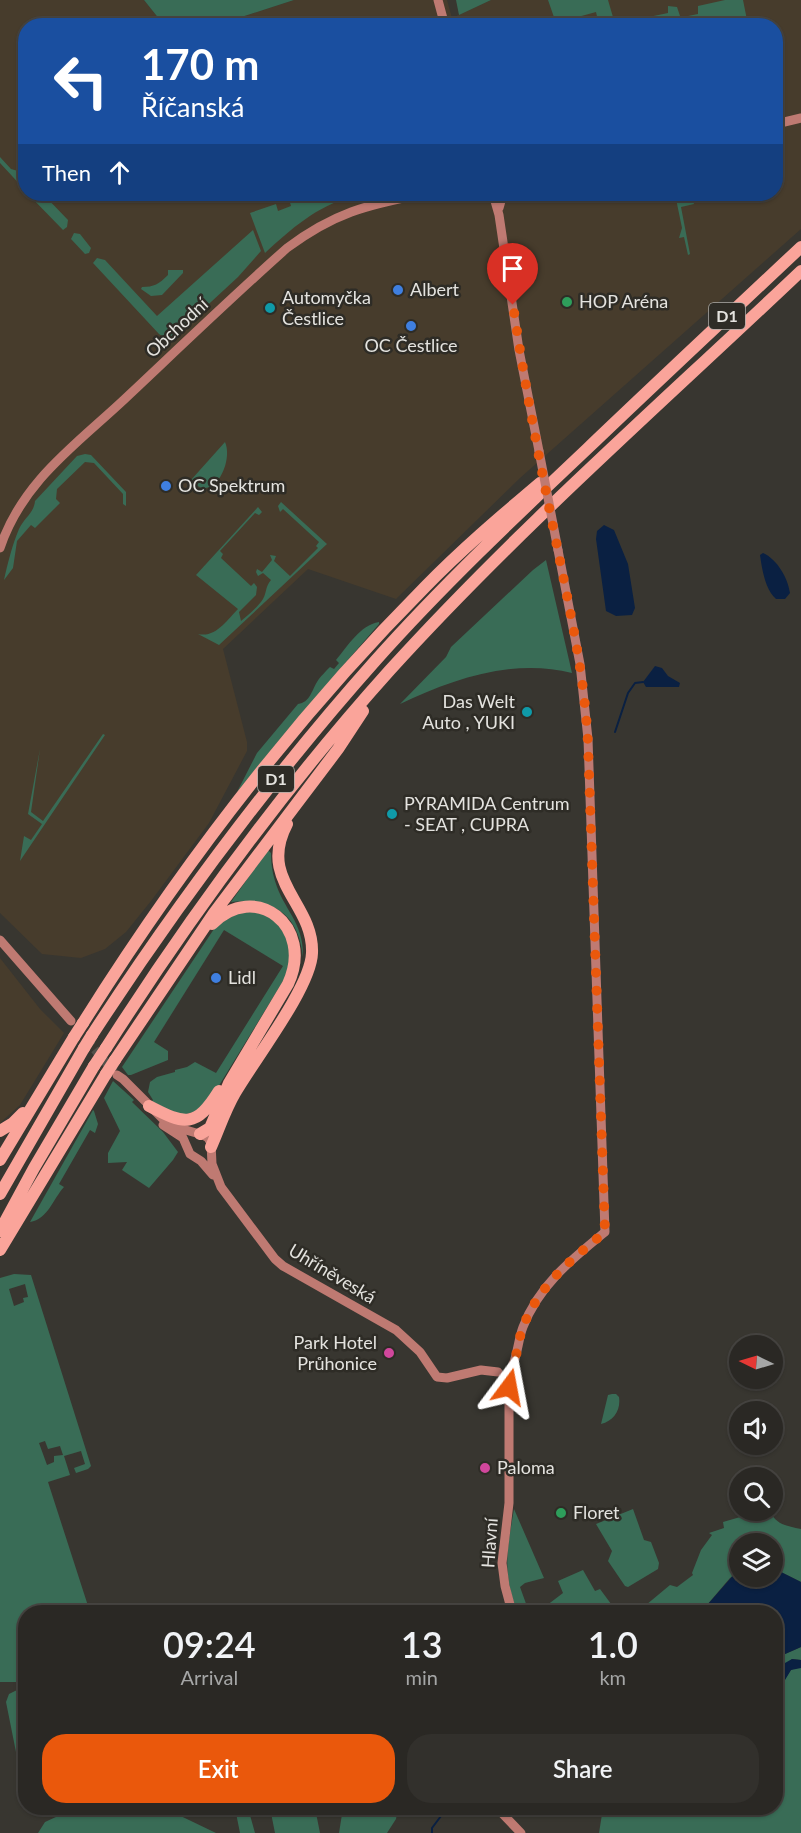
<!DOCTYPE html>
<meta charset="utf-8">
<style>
body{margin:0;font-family:Lato,sans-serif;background:#32302c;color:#f1f3f6;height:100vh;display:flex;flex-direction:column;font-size:22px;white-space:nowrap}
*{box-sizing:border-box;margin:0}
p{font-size:20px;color:#a5a6a6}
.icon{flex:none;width:33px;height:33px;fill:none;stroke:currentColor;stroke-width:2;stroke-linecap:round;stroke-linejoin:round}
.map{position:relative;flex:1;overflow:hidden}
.drawer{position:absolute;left:18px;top:1605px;width:765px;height:210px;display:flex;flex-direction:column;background:#2a2824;border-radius:24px;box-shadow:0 2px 4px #0004,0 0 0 2px #464441}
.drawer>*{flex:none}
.banner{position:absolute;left:18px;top:18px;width:765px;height:183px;border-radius:24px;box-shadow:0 2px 4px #0004,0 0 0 2px #464441;background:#1a4fa0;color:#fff;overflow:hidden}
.needle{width:39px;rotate:275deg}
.fabs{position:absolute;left:729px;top:1335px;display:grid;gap:12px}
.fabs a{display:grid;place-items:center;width:54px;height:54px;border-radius:50%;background:#2a2824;box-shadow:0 2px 4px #0004,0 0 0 2px #464441;font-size:30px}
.pin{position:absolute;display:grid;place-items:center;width:51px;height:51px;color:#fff;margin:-62px -26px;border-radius:50% 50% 50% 0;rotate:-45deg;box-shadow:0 0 6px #0007}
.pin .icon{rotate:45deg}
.me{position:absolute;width:66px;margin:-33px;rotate:13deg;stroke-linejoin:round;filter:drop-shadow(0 0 4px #0008)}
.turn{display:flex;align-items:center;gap:21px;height:126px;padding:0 24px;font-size:27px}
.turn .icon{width:78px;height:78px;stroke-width:2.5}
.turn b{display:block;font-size:42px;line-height:51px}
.then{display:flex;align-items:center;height:57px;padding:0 24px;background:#0003;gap:12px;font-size:22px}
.eta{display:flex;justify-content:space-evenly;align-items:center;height:102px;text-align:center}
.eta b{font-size:36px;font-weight:600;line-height:42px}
.button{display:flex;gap:12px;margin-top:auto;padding:12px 24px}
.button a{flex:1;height:69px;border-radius:24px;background:#ea580c;color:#fff;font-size:24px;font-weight:600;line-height:69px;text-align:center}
.button a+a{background:#32302c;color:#f1f3f6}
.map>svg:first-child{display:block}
.commercial{fill:#473c2c}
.green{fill:#396c56;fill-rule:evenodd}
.water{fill:#0a2042}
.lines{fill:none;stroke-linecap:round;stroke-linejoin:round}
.stream{stroke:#0a2042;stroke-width:2}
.secondary-tunnel{stroke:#52504a;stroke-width:9;stroke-dasharray:9 4.5;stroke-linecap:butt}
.secondary{stroke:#bf7a72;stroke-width:9}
.highway{stroke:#faa49a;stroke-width:12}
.secondary-bridge{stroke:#bf7a72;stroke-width:9}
.highway-bridge{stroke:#faa49a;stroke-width:12}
.route{stroke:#ea580c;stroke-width:10;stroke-dasharray:0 18}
.shop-dot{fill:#3f7fe0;stroke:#2e2c26;stroke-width:2}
.leisure-dot{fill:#2e9e5b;stroke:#2e2c26;stroke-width:2}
.culture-dot{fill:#0f9aa8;stroke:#2e2c26;stroke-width:2}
.hotel-dot{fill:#d1479c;stroke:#2e2c26;stroke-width:2}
.labels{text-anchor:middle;stroke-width:5;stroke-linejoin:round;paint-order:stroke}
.shield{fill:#2e2c26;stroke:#adaca8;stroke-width:1.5}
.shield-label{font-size:16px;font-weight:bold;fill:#e4e3df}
.poi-label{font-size:18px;fill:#e4e3df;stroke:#2e2c26;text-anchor:start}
.street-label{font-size:18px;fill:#e4e3df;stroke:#2e2c26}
</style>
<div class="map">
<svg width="801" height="1833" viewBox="0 0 801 1833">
<rect width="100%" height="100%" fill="#383630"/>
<path class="commercial" d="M 0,0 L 144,0 L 164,25 L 26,26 L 26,194 L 776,194 L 776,26 L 217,25 L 294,0 L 447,0 L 452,18 L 491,0 L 801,0 L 801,229 L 520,478 L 396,599 L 308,569 L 223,649 L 247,742 L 247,751 L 209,823 L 151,901 L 126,932 L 105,949 L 81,958 L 42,954 L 0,913 Z
M 0,958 L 40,1009 L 64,1033 L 20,1105 L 0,1123 Z"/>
<path class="green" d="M 144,0 L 294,0 L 217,25 L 164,25 Z
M 456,0 L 491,0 L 459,15 Z
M 548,0 L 608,0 L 615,24 L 668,13 L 668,6 L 677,7 L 680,16 L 679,21 L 673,23 L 671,25 L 599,25 L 596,12 L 556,23 Z
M 725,0 L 743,0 L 748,25 L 689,25 L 688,16 L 698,14 L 698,6 Z
M 0,157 L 11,169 L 18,171 L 25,165 L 25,190 L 0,163 Z
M 28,194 L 43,194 L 68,220 L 67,227 L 63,230 Z
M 304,194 L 355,194 L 351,197 C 317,206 291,229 265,253 L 250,213 L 276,204 L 278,211 L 291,206 L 289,199 Z
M 675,194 L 683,194 L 685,202 L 693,201 L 694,204 L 681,207 L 690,254 L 688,255 L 684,237 L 679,238 L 682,228 Z
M 253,230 L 261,251 L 238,277 L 171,339 L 165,338 L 159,334 L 93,263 L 97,258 L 105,260 L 157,316 Z
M 74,233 L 80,234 L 91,248 L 89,253 L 85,254 L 71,239 Z
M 168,270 L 183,270 L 183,273 L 162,295 L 151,296 L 141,289 L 142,287 C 154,287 159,284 168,275 Z
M 225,442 C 234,462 212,506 191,480 Z
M 85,454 L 91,455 L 126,492 L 126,506 L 123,504 L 123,494 L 94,463 L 85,462 L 57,489 L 56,499 L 60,503 L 35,528 L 31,525 L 17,541 L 13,568 L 4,580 C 8,562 12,546 19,529 C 24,518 34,513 35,501 L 77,456 Z
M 281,502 L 327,544 L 219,645 L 198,634 C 216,638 227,620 238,609 L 196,575 L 258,507 L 262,512 L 259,515 L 255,513 L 220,551 L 223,554 L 221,558 L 251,586 L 254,583 L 257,587 L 256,595 L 239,612 L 241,621 C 248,615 258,607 263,599 C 267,592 265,587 271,580 L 263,573 L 258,576 L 256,572 L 257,569 L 262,572 L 272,560 L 270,555 L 276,556 L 274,561 L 290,576 L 318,548 L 316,546 L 319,542 L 283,509 L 280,512 L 278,506 Z
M 546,560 L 572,673 C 513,658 453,679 400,704 L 446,657 L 451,647 L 533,570 Z
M 379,622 L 379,624 L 290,727 L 237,792 L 257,753 L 298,704 C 310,702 311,692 317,682 C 320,677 326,671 330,667 L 334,669 L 339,663 L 336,660 C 348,646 360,625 379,622 Z
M 103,734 L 105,735 L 20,861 L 24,836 L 31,840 L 42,824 L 28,814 L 40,749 L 31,812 L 43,821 Z
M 268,850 L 271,853 C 271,862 272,872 275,881 C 284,911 304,922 303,957 C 298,912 273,899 231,902 Z
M 254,911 L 273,918 L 291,943 L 288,973 L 212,1097 L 202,1110 L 179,1116 L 152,1101 L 153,1100 L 148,1092 L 150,1082 L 157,1077 L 175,1072 L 175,1070 L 187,1067 L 195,1062 L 216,1073 L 283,966 L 224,930 L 154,1042 L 168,1051 L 168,1060 L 131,1075 L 128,1075 L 122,1067 L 216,926 L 231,917 L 230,915 Z
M 113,1081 L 134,1100 L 132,1102 L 163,1132 L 178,1152 L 173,1160 L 149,1188 L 122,1170 L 127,1162 L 108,1163 L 108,1153 L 120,1131 L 104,1098 Z
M 93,1110 L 94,1111 L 98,1124 L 95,1133 L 90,1130 L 59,1184 L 64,1187 C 53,1199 48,1219 30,1222 Z
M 14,1274 L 31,1275 L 91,1466 L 88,1469 L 76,1473 L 74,1468 L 85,1464 L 81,1451 L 64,1456 L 70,1475 L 48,1482 L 90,1612 L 26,1612 L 25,1682 L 0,1682 L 0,1278 ZM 25,1284 L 28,1297 L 23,1298 L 24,1302 L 14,1306 L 9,1289 ZM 45,1441 L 48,1449 L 60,1446 L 63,1455 L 54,1456 L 54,1462 L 47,1465 L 39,1443 Z
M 612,1394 L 616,1394 L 619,1397 C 621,1410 614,1421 601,1424 L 608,1395 Z
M 514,1509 L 544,1578 L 525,1583 L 520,1587 L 529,1612 L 517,1612 C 502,1570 507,1551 514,1509 Z
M 633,1509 L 644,1540 L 651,1542 L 659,1563 L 658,1569 L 628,1587 L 625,1586 L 608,1561 L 612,1551 L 596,1524 Z
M 761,1511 L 770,1511 C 776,1525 787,1526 801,1529 L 801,1582 L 773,1568 L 772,1544 L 740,1544 L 739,1571 L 730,1578 L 701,1612 L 633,1612 L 640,1610 L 670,1585 L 677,1587 L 693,1575 L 692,1573 L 701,1550 L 712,1535 L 709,1533 L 724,1528 L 723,1522 Z
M 583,1570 L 595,1591 L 600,1589 L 617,1612 L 538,1612 L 563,1593 L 558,1581 Z
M 801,1647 L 801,1660 L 792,1659 L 776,1673 L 776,1658 Z
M 795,1668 L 801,1668 L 801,1833 L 599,1833 L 603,1808 L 776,1808 L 776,1678 L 785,1679 L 791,1670 Z
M 19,1689 L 25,1690 L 25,1787 L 22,1782 L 6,1702 L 9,1694 Z
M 37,1808 L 164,1808 L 216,1833 L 38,1833 L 45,1822 L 58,1816 L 54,1814 L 52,1808 L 38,1812 Z
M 235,1808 L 248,1808 L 255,1833 L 240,1833 Z
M 270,1808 L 315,1808 L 320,1833 L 275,1833 Z
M 343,1808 L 398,1808 L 396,1819 L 387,1833 L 339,1833 Z"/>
<path class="water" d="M 604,525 L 614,530 L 628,564 L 635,608 L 632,615 L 616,616 L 606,611 L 596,539 L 597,531 Z
M 763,553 C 777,559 788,578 790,593 L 785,599 L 776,599 C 765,589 762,569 760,555 Z
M 655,666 L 662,668 L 668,676 L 680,683 L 679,687 L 646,687 L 643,682 Z
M 773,1568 L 801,1582 L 801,1647 L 776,1658 L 776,1612 L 701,1612 L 736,1572 L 739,1571 L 740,1576 L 772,1576 Z
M 792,1659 L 801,1660 L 801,1668 L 791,1670 L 785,1680 L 776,1678 L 778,1667 Z"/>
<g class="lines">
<path class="stream" d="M 615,732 L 628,693 L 635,683 L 643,682
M 776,1694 L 782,1679
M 641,1808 L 642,1808
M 432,1833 L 432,1828 L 447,1808"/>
<path class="secondary-tunnel" d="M 86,1039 L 114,1072"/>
<path class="secondary" d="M 438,0 L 445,26
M 776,124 L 801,118
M 493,194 L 499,215 L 519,350 L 539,451
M 499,208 L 503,194
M 0,548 C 23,479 80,442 130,394 C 182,345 233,296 287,248 C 334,213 366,205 423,194
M 0,940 L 71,1021
M 117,1075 L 123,1079 L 162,1118 L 179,1128 L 203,1135 L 208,1138 L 211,1143 L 212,1164 L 221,1187 L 275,1259 L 283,1266 L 396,1330 L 420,1352 L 437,1377 L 447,1378 L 481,1370 L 498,1372
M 163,1125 L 183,1138 L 190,1154 L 201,1161 L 213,1175
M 512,1367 C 518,1354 518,1340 523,1327 C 539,1285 572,1259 605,1232 L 588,739 L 580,664 L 558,550
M 512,1367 L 514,1374 L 509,1381 L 509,1503 L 502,1563 L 505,1586 L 512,1612
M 497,1808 L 521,1833"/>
<path class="highway" d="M 83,1023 C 181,867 295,718 425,587 C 461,550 501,516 540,483
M 92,1035 C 178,903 271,778 376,660 C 442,586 515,517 587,449 C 658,381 730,314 801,247
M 106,1048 C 191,915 284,788 390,670 C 518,529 663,402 801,271
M 115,1060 L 214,913 L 338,749 L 363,711
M 149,1106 C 185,1125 196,1128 219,1091
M 0,1131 L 13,1123 L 23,1113
M 200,1134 L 210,1128 L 229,1083 L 288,984 C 315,926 255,880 212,924
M 211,1147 C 219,1129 225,1110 235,1093 C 254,1060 311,987 312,953 C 314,903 257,881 287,824
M 0,1160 L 74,1037
M 0,1194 L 84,1048
M 0,1231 L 34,1168 L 94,1066
M 0,1250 L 106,1074"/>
<path class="secondary-bridge" d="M 539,451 L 558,550"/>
<path class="highway-bridge" d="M 74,1037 L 83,1023
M 84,1048 L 92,1035
M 94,1066 L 106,1048
M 106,1074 L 115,1060"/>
</g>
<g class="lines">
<path class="route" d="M 509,1387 L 509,1381 L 514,1374 L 512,1367 C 518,1354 518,1340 523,1327 C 539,1285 572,1259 605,1232 L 588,745 C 585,679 571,616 558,551 C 541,469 525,387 513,305"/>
</g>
<g class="shop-dot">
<circle cx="398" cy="290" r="6"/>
<circle cx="411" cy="326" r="6"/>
<circle cx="166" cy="486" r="6"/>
<circle cx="216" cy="978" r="6"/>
</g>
<g class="leisure-dot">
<circle cx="567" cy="302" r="6"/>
<circle cx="561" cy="1513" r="6"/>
</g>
<g class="culture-dot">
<circle cx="270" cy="308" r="6"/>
<circle cx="527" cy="712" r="6"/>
<circle cx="392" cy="814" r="6"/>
</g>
<g class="hotel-dot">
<circle cx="389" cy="1353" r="6"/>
<circle cx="485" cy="1468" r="6"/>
</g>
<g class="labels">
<g class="shield">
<rect x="709" y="303" width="36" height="26" rx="4.5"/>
<rect x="258" y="766" width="36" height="26" rx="4.5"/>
</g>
<g class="shield-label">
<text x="727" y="322">D1</text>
<text x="276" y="785">D1</text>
</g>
<g class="poi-label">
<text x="410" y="296">Albert</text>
<text x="282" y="304">Automyčka<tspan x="282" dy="21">Čestlice</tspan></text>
<text x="579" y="308">HOP Aréna</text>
<text x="411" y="352" text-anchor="middle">OC Čestlice</text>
<text x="178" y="492">OC Spektrum</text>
<text x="515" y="708" text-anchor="end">Das Welt<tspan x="515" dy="21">Auto , YUKI</tspan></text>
<text x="404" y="810">PYRAMIDA Centrum<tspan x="404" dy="21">- SEAT , CUPRA</tspan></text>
<text x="228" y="984">Lidl</text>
<text x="377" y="1349" text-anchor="end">Park Hotel<tspan x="377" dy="21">Průhonice</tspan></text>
<text x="497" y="1474">Paloma</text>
<text x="573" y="1519">Floret</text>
</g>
<g class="street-label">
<text transform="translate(177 328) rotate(-43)" y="6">Obchodní</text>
<text transform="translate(332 1274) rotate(31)" y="6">Uhříněveská</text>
<text transform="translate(490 1543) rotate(-86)" y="6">Hlavní</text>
</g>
</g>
</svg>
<div class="fabs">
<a><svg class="needle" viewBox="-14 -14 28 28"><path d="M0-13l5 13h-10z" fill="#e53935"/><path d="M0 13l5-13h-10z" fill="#a5a6a6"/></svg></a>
<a><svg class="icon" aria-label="sound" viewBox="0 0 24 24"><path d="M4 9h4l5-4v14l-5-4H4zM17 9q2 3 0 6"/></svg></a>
<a><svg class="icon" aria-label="search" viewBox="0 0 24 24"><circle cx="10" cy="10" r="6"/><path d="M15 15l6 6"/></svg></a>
<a><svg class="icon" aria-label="layers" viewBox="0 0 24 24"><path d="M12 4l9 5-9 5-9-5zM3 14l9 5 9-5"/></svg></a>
</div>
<div class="pin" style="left:513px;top:305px;background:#d93025"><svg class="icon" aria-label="arrive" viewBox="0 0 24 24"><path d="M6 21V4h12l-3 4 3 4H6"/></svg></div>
<svg class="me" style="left:509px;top:1387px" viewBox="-20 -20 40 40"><path d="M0-17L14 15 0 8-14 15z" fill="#ea580c" stroke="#fff" stroke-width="4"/></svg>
<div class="banner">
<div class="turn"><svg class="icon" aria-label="left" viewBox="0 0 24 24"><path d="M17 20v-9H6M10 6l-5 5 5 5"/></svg><div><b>170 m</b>Říčanská</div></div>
<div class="then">Then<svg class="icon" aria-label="ahead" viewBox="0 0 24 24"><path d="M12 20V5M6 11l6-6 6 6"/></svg></div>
</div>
<section class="drawer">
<div class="eta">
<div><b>09:24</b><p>Arrival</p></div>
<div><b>13</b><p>min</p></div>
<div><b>1.0</b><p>km</p></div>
</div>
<div class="button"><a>Exit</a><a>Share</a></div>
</section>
</div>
